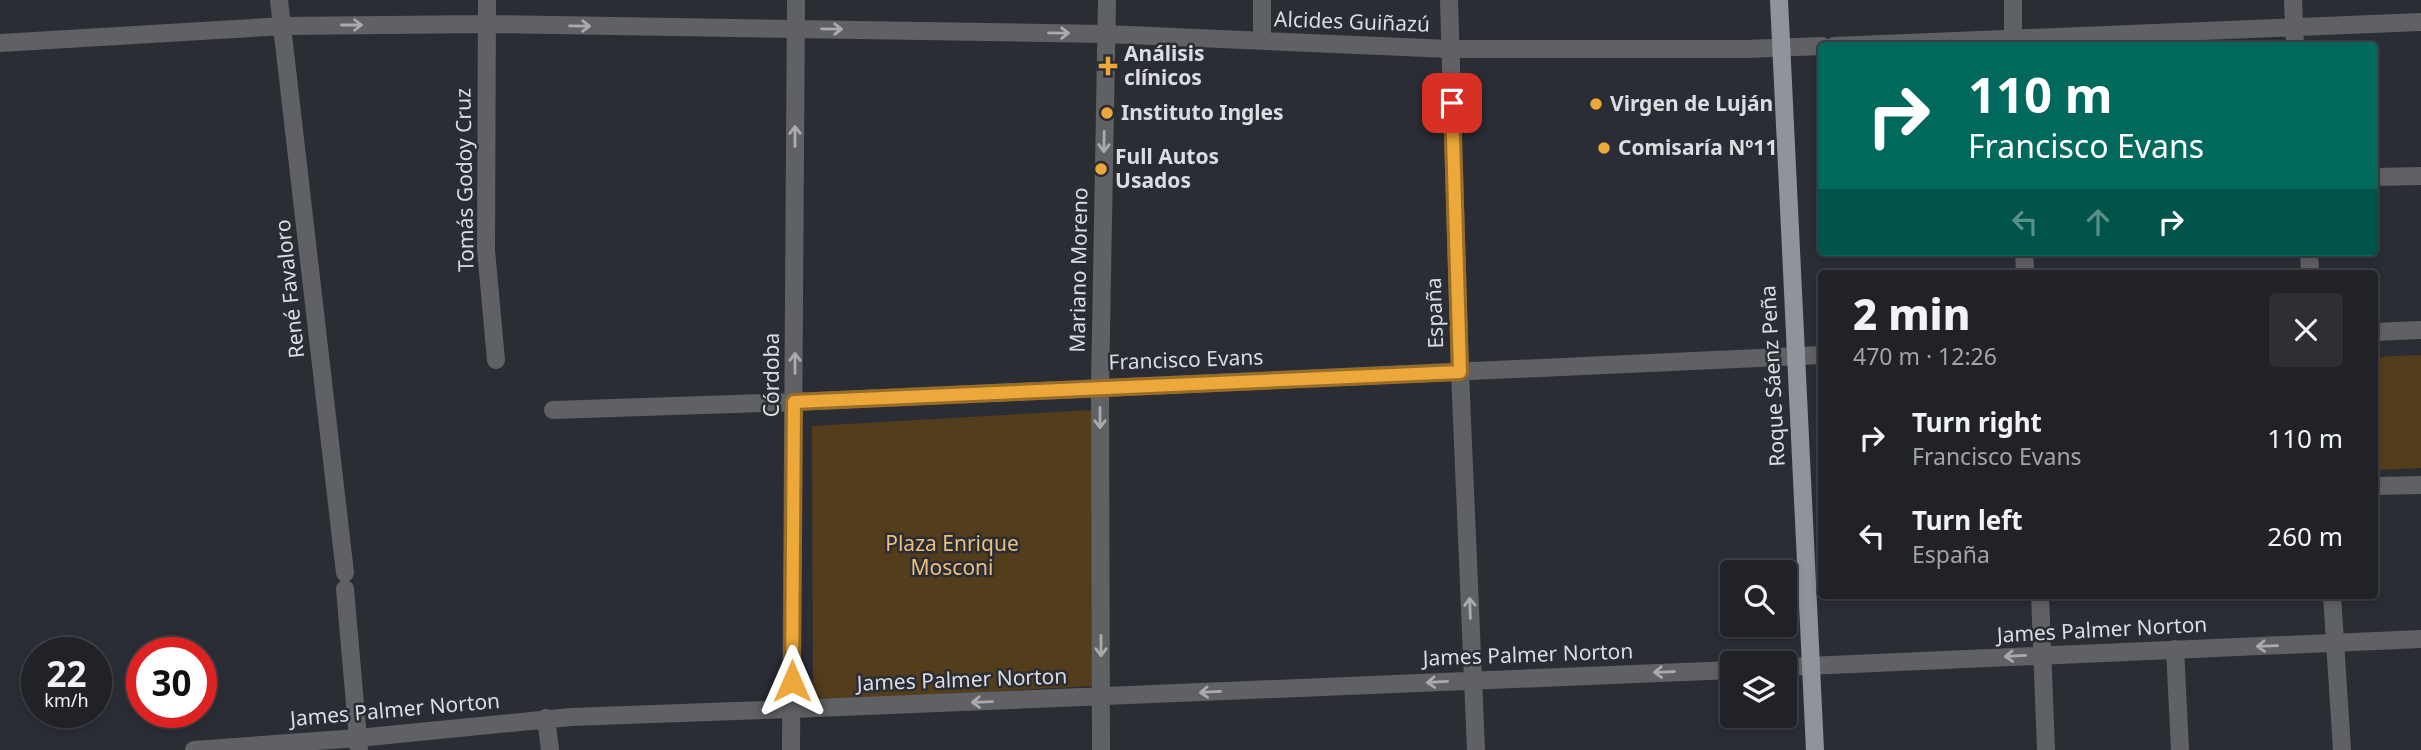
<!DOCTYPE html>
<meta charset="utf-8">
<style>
body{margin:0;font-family:"Noto Sans",sans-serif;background:#2d2f34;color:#f1f3f6;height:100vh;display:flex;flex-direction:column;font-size:26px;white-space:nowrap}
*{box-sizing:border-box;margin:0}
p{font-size:23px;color:#a2a4a8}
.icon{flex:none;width:38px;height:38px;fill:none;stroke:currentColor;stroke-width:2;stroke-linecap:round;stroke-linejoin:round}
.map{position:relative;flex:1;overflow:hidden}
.sheet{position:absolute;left:1818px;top:270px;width:560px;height:329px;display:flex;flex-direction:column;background:#202228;border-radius:7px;box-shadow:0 4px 10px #0003,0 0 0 2px #3d3f45}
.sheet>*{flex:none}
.top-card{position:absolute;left:1818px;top:42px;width:560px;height:214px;border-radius:7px;box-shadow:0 4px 10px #0003,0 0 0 2px #3d3f45;background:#00695c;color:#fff;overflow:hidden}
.tools{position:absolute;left:1720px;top:560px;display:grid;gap:14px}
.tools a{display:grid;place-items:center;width:77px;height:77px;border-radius:7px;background:#202228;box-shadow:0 4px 10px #0003,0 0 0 2px #3d3f45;font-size:35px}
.speed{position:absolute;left:21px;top:637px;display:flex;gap:14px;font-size:35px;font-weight:700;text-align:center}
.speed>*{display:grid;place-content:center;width:91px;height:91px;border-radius:50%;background:#202228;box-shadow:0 4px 10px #0003,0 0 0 2px #3d3f45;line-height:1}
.speed small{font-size:18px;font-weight:400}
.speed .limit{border:10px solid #d22;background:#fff;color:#111}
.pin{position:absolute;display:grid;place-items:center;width:60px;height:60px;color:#fff;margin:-30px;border-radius:14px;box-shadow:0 4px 10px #0006}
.me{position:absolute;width:77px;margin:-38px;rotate:0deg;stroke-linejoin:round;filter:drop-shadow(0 0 5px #0008)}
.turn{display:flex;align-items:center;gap:24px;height:147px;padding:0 35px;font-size:32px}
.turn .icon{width:91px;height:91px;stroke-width:2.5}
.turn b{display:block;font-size:49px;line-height:60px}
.lanes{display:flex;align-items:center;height:66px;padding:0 35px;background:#0003;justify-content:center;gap:35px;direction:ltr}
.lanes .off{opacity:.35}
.round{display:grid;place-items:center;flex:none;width:74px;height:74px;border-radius:7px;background:#2d2f34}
.head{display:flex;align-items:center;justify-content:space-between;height:119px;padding:0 35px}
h1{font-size:42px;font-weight:800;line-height:52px}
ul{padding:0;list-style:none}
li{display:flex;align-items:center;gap:21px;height:98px;padding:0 35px}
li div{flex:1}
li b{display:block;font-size:26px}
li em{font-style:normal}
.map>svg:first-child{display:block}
.green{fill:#543d1b}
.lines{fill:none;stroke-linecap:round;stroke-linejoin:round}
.minor{stroke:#606165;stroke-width:18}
.major{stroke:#91939b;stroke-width:18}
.oneway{stroke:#aaabb0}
.route-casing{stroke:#9a6d26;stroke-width:18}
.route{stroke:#eda83b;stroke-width:12}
.poi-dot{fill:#eda83b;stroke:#2b2d35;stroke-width:2.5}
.labels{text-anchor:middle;stroke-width:5;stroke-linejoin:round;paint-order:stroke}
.street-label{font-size:21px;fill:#dcdde2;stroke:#2b2d35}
.poi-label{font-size:21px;font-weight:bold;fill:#dcdde2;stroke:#2b2d35;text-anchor:start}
.park-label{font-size:21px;fill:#edbf7f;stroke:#2b2d35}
</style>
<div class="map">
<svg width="2421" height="750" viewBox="0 0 2421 750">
<rect width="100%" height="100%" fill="#2b2d35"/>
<path class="green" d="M 2421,355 L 2421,468 L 2375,470 L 2375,357 Z
M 1092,410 L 1092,686 L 813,701 L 812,426 Z"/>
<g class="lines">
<path class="minor" d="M 279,0 L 345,573
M 487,0 L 486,250 L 496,360
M 1449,0 L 1460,372 L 1476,750
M 2013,0 L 2013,46
M 2293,0 L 2295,46
M 1262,41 L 1262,0
M 0,43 L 284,26 L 487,24 L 1106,34 L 1450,49 L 1746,49 L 1822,46
M 1834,46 L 2421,22
M 2375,177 L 2421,176
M 2024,252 L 2025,273
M 2309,252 L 2310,273
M 2375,332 L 2421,330
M 553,410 L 795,402 L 1822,355
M 2375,486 L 2421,485
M 345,589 L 359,750
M 2040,595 L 2046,750
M 2332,595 L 2342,750
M 2175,649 L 2180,750
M 1785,667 L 2421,639
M 546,718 L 550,750
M 194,750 L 358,738 L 571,717 L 792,709 L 1732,670
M 791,750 L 796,0
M 1101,750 L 1100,386 L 1107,0"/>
<path class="major" d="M 1779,0 L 1815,750"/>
</g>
<defs><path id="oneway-shaft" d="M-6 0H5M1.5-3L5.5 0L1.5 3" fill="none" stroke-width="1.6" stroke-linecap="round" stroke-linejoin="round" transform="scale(1.75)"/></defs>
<g class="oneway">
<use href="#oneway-shaft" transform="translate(352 25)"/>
<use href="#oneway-shaft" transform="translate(580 26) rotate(1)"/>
<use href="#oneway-shaft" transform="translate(832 29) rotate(1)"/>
<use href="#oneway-shaft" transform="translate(1059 33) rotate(1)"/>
<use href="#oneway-shaft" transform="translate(795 136) rotate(-90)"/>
<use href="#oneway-shaft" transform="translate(1104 142) rotate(91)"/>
<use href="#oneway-shaft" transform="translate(795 363) rotate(-90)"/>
<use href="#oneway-shaft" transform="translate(1100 418) rotate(90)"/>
<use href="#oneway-shaft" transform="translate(1470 608) rotate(-92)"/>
<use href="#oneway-shaft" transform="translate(1101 646) rotate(90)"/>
<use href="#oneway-shaft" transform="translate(2267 646) rotate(178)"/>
<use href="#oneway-shaft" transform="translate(2015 656) rotate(177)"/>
<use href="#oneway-shaft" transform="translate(1664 672) rotate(178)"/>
<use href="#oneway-shaft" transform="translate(1437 682) rotate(177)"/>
<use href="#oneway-shaft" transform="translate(1210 692) rotate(177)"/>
<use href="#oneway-shaft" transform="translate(982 702) rotate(178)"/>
</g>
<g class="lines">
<defs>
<path id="route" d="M 792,681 L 794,402 L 1460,372 L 1452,103"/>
</defs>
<use href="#route" class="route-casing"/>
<use href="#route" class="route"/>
</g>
<g class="poi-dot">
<path d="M1104.5 55.5h7v7h7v7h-7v7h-7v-7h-7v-7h7z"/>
<circle cx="1596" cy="104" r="7"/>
<circle cx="1107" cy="113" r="7"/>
<circle cx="1604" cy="148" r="7"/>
<circle cx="1101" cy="169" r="7"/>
</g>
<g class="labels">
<g class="street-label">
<text transform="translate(1352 22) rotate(2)" y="7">Alcides Guiñazú</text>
<text transform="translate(465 180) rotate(-91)" y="7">Tomás Godoy Cruz</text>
<text transform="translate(1079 270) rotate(-89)" y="7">Mariano Moreno</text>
<text transform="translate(290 289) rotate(-96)" y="7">René Favaloro</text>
<text transform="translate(1435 313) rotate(-92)" y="7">España</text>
<text transform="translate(1186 360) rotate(-2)" y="7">Francisco Evans</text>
<text transform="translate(772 375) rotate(-90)" y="7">Córdoba</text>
<text transform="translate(1773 376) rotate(-93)" y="7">Roque Sáenz Peña</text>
<text transform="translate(2102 630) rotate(-3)" y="7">James Palmer Norton</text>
<text transform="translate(1528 655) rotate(-2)" y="7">James Palmer Norton</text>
<text transform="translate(962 680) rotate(-2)" y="7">James Palmer Norton</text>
<text transform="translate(395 710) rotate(-5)" y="7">James Palmer Norton</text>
</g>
<g class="poi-label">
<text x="1124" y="61">Análisis<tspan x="1124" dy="24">clínicos</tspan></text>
<text x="1610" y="111">Virgen de Luján</text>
<text x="1121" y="120">Instituto Ingles</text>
<text x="1618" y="155">Comisaría Nº11</text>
<text x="1115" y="164">Full Autos<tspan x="1115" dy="24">Usados</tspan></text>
</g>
<g class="park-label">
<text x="952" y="551">Plaza Enrique<tspan x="952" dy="24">Mosconi</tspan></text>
</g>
</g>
</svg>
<div class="tools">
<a><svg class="icon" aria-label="search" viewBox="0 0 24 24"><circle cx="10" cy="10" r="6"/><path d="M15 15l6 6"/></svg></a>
<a><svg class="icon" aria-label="layers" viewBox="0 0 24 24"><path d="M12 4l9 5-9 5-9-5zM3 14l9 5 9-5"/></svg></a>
</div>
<div class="speed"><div>22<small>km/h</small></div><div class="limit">30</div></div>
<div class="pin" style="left:1452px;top:103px;background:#d93025"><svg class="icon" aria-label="arrive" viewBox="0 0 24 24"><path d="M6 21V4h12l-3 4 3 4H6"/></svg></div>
<svg class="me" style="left:792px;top:681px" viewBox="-20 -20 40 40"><path d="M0-17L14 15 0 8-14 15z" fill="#eda83b" stroke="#fff" stroke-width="4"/></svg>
<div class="top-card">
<div class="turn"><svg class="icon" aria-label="right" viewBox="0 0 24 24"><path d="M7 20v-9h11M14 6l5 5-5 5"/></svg><div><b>110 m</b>Francisco Evans</div></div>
<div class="lanes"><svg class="icon off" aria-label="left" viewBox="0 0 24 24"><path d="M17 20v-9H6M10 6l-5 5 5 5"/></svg><svg class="icon off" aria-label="ahead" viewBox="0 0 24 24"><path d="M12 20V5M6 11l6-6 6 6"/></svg><svg class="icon" aria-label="right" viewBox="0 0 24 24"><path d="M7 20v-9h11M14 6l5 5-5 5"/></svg></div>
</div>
<section class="sheet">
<div class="head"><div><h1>2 min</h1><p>470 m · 12:26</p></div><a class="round"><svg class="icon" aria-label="close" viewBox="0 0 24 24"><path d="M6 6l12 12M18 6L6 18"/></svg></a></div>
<ul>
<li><svg class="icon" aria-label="right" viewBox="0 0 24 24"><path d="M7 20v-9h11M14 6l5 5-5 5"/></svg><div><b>Turn right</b><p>Francisco Evans</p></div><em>110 m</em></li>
<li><svg class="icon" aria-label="left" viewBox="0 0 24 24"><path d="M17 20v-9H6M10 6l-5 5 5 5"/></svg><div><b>Turn left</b><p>España</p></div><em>260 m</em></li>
</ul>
</section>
</div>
